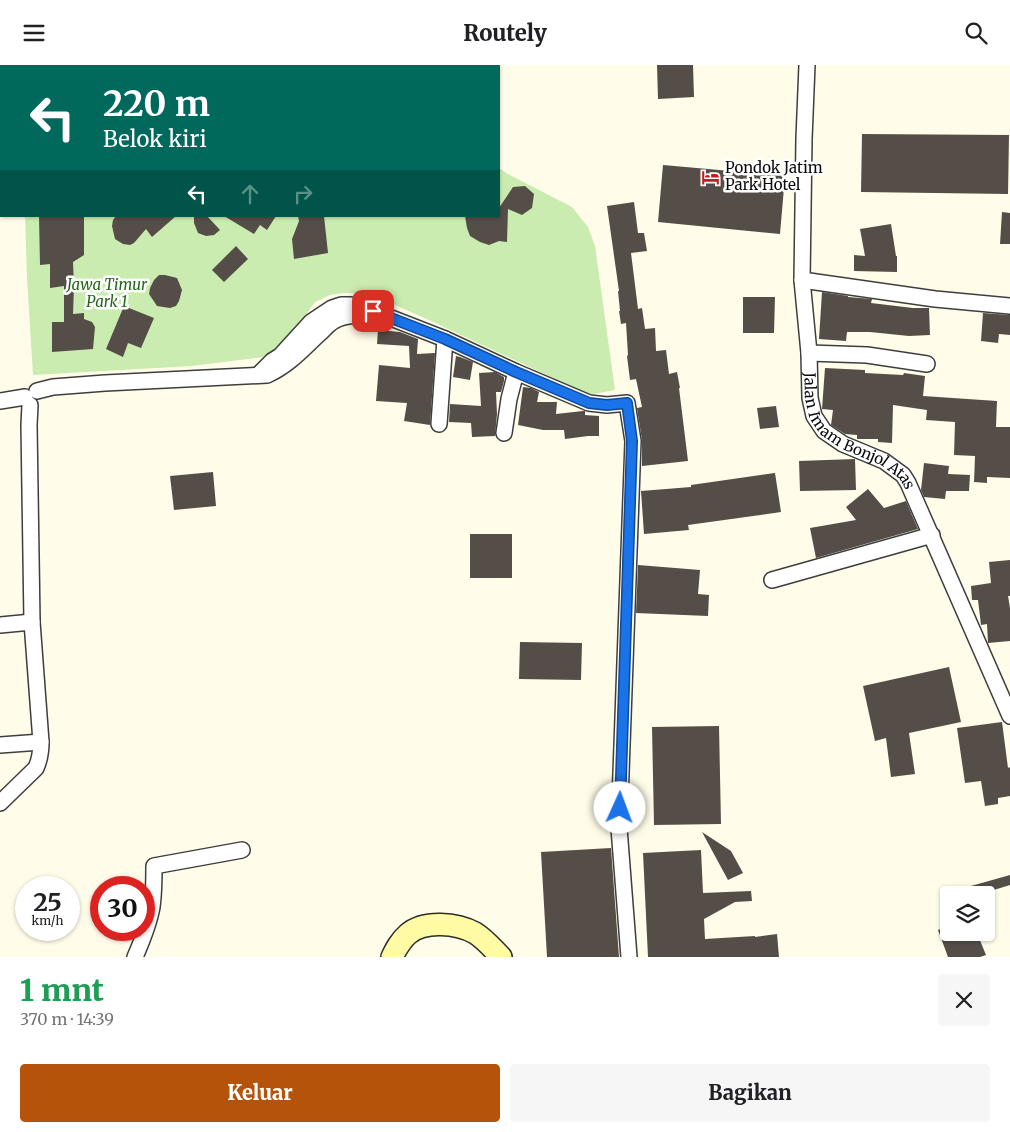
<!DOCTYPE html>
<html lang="id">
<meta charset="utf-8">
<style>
body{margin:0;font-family:Merriweather,serif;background:#f6f6f6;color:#202124;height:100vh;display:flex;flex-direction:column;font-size:19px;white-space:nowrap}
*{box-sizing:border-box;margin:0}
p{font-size:16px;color:#757577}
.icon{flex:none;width:28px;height:28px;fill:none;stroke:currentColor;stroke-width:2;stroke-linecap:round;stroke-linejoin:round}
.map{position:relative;height:892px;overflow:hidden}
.details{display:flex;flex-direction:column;background:#fff;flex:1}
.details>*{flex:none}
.banner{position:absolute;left:0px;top:0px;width:500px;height:152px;box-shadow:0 1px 4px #0004;background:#00695c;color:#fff;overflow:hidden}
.tools{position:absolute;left:940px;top:821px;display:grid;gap:10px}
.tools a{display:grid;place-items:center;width:55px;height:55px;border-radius:5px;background:#fff;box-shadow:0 1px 4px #0004;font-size:25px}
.speed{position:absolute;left:15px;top:811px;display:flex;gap:10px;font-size:25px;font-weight:700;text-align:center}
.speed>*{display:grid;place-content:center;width:65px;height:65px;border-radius:50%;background:#fff;box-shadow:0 1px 4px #0004;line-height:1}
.speed small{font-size:12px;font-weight:400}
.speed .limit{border:8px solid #d22;background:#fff;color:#111}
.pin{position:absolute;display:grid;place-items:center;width:42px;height:42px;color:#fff;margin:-21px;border-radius:10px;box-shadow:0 2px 8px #0006}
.me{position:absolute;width:55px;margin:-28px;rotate:2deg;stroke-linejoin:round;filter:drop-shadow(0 0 4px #0008)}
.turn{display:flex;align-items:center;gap:18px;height:105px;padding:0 20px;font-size:22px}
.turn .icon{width:65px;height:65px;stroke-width:2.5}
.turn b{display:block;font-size:35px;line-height:42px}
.lanes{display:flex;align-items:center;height:48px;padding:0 20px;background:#0003;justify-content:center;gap:25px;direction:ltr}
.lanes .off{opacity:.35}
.round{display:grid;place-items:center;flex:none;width:52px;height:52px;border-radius:5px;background:#f6f6f6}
.overview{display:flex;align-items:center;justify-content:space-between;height:85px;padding:0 20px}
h1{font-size:30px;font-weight:800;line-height:38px;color:#1e9e55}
.button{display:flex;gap:10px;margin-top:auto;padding:10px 20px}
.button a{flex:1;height:58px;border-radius:5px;background:#b45309;color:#fff;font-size:20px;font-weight:800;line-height:58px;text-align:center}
.button a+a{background:#f6f6f6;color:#202124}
header{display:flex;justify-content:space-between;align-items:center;height:65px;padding:0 20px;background:#fff;font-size:22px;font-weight:800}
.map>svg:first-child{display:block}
.green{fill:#cbecb0}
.building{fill:#554d47}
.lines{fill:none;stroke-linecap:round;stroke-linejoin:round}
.street-casing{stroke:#3e3e3e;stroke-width:18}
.secondary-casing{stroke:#2d2d2d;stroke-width:24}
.street{stroke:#fff;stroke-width:15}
.secondary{stroke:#fffba4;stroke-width:21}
.route-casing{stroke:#114b97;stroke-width:12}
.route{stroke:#1a73e8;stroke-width:9}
.labels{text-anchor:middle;stroke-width:5;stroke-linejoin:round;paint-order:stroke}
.poi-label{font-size:15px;fill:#0b0b0b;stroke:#fff;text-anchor:start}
.park-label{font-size:15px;font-style:italic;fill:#226717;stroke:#fff}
.street-label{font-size:15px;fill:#0b0b0b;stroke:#fff}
</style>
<header><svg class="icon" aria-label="menu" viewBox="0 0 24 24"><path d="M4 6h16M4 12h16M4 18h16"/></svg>Routely<svg class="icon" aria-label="search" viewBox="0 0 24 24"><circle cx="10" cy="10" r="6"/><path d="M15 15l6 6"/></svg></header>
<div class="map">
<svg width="1010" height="892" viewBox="0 0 1010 892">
<rect width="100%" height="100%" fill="#fffce9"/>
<path class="green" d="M 28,0 L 443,0 L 444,1 L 28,1 Z
M 499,103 L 508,109 L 572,142 L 588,162 L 595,181 L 615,325 L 589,330 L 431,256 L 386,236 L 362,228 L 343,228 L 330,230 L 315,237 L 291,271 L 281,281 L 263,292 L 192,301 L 33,310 L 27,213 L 25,151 L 499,151 Z"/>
<path class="building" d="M 657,0 L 693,0 L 694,32 L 658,34 Z
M 862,69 L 1009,70 L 1008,129 L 861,127 Z
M 663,100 L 785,111 L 780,169 L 658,157 Z
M 525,121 L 534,129 L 532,143 L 522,150 L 508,144 L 507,177 L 499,176 L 489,180 L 480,177 L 470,171 L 467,163 L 465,151 L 499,151 L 499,143 L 513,122 Z
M 634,137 L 638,168 L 644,168 L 647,186 L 631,188 L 638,244 L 642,243 L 645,264 L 655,263 L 656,286 L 666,285 L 669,309 L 677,307 L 680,323 L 679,323 L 688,396 L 642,401 L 642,375 L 637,343 L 642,342 L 636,314 L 630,315 L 627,291 L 628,290 L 626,258 L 621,259 L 619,246 L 620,246 L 618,226 L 619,226 L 607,141 Z
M 1002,147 L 1010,148 L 1010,179 L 1000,179 Z
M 39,151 L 84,151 L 84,190 L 73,197 L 74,221 L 73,249 L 84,248 L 84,254 L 92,257 L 95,262 L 93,284 L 52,287 L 52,257 L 64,257 L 64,221 L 50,223 L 50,199 L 40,200 Z
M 116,151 L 176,151 L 152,172 L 146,164 L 134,178 L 130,180 L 123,179 L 115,174 L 112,161 L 113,155 Z
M 194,151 L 207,151 L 220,165 L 214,170 L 206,171 L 198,168 L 194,158 Z
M 224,151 L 276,151 L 267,165 L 260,160 L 254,169 Z
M 298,151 L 324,151 L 328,188 L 294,194 L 292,174 L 299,156 Z
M 891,159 L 896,191 L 897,191 L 897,207 L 854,206 L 854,190 L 865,191 L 860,164 Z
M 236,181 L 248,194 L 224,217 L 212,205 Z
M 159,210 L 165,210 L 177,213 L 182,225 L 179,236 L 176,241 L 170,243 L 157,241 L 149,229 L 150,223 L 154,215 Z
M 822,227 L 848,231 L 848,232 L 872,234 L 871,238 L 913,243 L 929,243 L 930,270 L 909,271 L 870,267 L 847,267 L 846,276 L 819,274 Z
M 743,232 L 775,232 L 774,268 L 743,268 Z
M 124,241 L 154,253 L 141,283 L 128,278 L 123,292 L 106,284 Z
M 983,248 L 1010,250 L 1010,270 L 999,269 L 998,278 L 981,276 Z
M 378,265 L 400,267 L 418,274 L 417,289 L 435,288 L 430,360 L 404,356 L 407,338 L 376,336 L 379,300 L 410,303 L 409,281 L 377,279 Z
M 456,291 L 460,292 L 473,297 L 470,315 L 453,312 Z
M 825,303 L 865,305 L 865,308 L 903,310 L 904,308 L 925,311 L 923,331 L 997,336 L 996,362 L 1010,362 L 1010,413 L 987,412 L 987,418 L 974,417 L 975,391 L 954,390 L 955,357 L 926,355 L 927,345 L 893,340 L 892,378 L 878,377 L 878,374 L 857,374 L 857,370 L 845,369 L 831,360 L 833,345 L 822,344 Z
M 495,307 L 504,312 L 504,316 L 501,327 L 496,327 L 497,349 L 495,371 L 472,372 L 471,358 L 449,357 L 450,339 L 481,341 L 479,308 Z
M 523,322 L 531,323 L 539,327 L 537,337 L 557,337 L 556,349 L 583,346 L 585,346 L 585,350 L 599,351 L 599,371 L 588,371 L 565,374 L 564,365 L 543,365 L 518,360 Z
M 776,341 L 779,362 L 760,364 L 757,343 Z
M 855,394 L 856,425 L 800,426 L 799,396 Z
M 924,398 L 949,401 L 948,409 L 970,410 L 969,426 L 946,426 L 945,434 L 924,432 L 921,425 Z
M 213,407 L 216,441 L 174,445 L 170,411 Z
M 775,408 L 781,447 L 688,460 L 689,465 L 644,469 L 641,426 L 691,422 L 691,420 Z
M 868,424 L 884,443 L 906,436 L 918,464 L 816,493 L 810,463 L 856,455 L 846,442 Z
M 470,469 L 512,469 L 512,513 L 470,513 Z
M 1010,495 L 1010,531 L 1008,531 L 1010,543 L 1010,576 L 988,578 L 987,559 L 981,560 L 978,535 L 972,535 L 971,521 L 991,518 L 989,497 Z
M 638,500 L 700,505 L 698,529 L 709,530 L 708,551 L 636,548 Z
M 520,577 L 582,578 L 581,615 L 519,614 Z
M 949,602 L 961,657 L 909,668 L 915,709 L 891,712 L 886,673 L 875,676 L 863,621 Z
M 1002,657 L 1008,703 L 1010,702 L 1010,731 L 998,733 L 998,739 L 985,741 L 981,716 L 965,718 L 957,663 Z
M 719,661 L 721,759 L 654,760 L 652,662 Z
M 702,767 L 731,786 L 743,808 L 728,815 Z
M 611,783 L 619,892 L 547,892 L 541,787 Z
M 701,785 L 703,828 L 751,826 L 752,836 L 735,837 L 704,854 L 705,874 L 755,871 L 755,872 L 777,869 L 779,892 L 648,892 L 643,788 Z
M 1010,810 L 1010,820 L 984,828 L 985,830 L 973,830 L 971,821 Z
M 949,861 L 949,868 L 977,868 L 986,890 L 980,892 L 948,892 L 938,865 Z"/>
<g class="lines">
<defs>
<g id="street">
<path id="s1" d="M 807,0 L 804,74 L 802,215 L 809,288 L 810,333 L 814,351 L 824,366 L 843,379 L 884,396 L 903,410 L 908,418 L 1010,651"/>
<path d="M 802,215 L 935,234 L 1010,241"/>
<path d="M 809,288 L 867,290 L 927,299"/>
<path d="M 258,310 L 272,296 L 280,291 L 311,257 L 332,243 L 341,240 L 351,240 L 361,242 L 373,246 L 445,274 L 516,307 L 589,338 L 607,340 L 627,338 L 633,376 L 619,763 L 629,892"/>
<path d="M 37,326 L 53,322 L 105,318 L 267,310 C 288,301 303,284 319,269 C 324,265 328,259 334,256 C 345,249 360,251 372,247"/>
<path d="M 0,336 L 25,332"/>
<path d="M 439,359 L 445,274"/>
<path d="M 504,368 L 509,334 L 516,307"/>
<path d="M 772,515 L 932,470"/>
<path d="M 0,560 L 32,557"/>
<path d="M 0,680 L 41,677"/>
<path d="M 0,738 L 36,703 C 40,694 41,687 41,677 L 32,557 L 29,360 L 30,340"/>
<path d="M 135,892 C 142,876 149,859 152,842 C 154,828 154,815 154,801 L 242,785"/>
</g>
<path id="secondary" d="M 392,892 C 396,884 400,876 408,869 C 424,855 457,858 475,868 C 485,874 493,884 501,892"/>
</defs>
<use href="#street" class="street-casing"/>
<use href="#secondary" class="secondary-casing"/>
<use href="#street" class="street"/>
<use href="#secondary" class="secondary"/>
</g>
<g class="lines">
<defs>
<path id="route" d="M 373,246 L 445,274 L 516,307 L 589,338 L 607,340 L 627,338 L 632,376 L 620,743"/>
</defs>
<use href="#route" class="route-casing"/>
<use href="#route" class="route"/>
</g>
<defs>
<symbol id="hotel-bare" viewBox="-9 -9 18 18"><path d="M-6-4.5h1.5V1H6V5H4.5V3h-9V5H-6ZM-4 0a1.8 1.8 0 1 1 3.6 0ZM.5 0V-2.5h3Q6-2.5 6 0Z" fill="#c61d19" stroke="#fff" stroke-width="2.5" paint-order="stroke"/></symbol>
</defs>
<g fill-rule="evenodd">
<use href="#hotel-bare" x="698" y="100" width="25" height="25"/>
</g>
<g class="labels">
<g class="poi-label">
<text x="725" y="108">Pondok Jatim<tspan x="725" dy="17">Park Hotel</tspan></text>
</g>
<g class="park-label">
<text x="107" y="225">Jawa Timur<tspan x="107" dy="17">Park 1</tspan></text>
</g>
<g class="street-label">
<text dy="5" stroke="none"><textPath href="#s1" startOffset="392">Jalan Imam Bonjol Atas</textPath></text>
</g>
</g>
</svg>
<div class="tools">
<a><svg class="icon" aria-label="layers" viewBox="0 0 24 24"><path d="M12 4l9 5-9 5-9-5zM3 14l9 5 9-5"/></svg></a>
</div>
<div class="speed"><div>25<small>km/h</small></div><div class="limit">30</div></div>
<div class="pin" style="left:373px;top:246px;background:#d93025"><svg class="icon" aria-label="arrive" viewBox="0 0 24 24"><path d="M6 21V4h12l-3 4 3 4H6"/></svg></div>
<svg class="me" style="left:620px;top:743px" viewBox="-20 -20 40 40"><circle r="19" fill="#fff"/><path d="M0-13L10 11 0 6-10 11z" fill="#1a73e8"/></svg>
<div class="banner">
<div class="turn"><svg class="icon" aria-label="left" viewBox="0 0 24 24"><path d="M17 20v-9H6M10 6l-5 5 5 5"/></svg><div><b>220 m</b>Belok kiri</div></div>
<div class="lanes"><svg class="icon" aria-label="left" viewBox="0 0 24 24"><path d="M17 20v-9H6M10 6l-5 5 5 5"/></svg><svg class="icon off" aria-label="ahead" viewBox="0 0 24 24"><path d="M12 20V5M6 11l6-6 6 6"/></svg><svg class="icon off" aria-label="right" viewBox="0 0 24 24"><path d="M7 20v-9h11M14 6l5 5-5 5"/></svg></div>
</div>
</div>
<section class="details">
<div class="overview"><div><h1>1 mnt</h1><p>370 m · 14:39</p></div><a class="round"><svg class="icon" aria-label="close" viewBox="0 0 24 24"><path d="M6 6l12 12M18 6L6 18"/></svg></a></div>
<div class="button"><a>Keluar</a><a>Bagikan</a></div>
</section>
